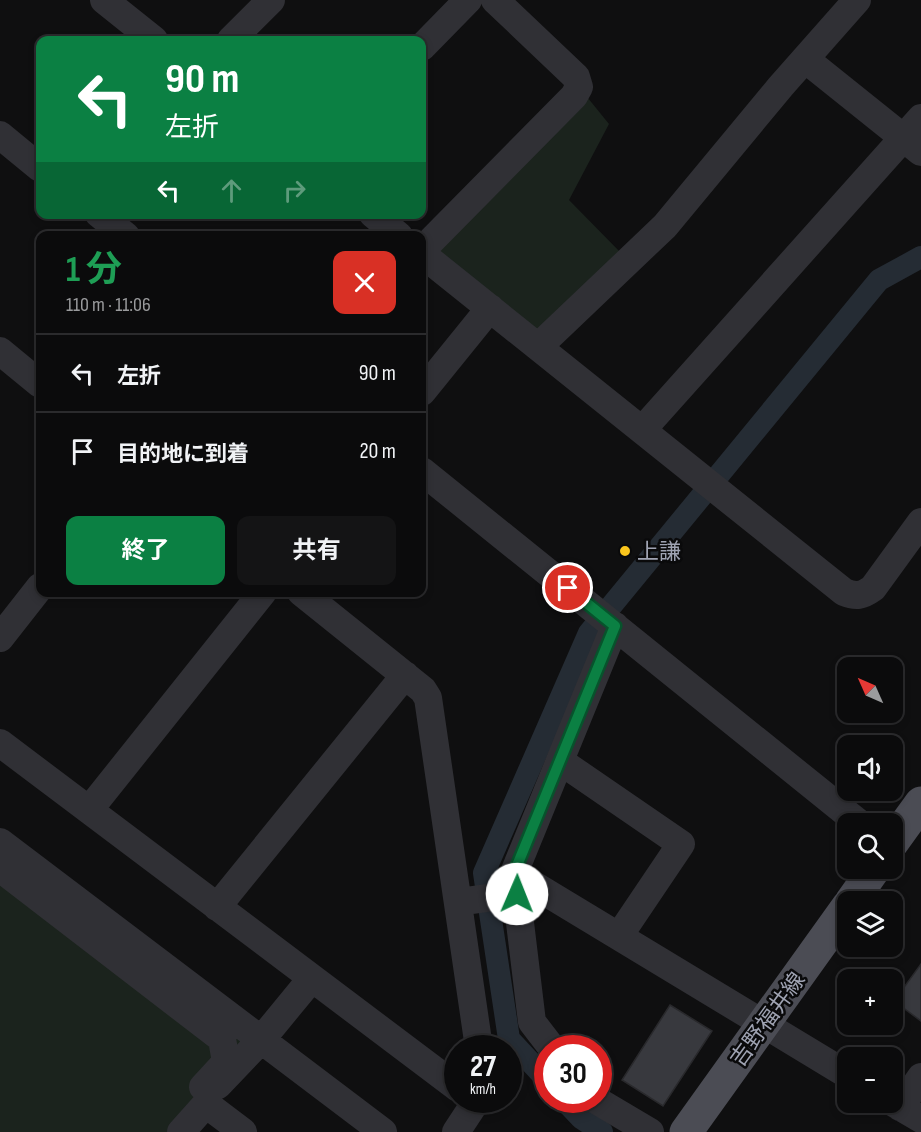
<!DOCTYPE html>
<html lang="ja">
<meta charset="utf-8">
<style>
body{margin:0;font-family:"Sofia Sans Condensed","Noto Sans JP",sans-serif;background:#141415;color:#f1f3f6;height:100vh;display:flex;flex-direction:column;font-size:22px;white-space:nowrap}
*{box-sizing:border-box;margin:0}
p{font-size:20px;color:#9a9b9d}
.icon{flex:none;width:33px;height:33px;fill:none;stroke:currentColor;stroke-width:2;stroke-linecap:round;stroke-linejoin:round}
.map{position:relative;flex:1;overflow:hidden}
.side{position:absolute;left:36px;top:231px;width:390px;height:366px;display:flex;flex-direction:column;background:#0b0b0c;border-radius:12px;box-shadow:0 3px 9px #0003,0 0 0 2px #2b2b2d}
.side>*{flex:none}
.guide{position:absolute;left:36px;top:36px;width:390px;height:183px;border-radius:12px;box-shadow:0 3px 9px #0003,0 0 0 2px #2b2b2d;background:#0b8043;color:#fff;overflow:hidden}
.needle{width:39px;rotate:315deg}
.controls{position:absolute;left:837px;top:657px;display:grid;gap:12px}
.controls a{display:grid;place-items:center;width:66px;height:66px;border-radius:12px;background:#0b0b0c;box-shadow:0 3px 9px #0003,0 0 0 2px #2b2b2d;font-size:30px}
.speed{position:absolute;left:444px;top:1035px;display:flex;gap:12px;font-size:30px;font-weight:700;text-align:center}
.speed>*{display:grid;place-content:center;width:78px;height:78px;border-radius:50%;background:#0b0b0c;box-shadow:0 3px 9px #0003,0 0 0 2px #2b2b2d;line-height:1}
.speed small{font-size:15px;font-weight:400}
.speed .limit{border:9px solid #d22;background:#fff;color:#111}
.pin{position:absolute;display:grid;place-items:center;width:51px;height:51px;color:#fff;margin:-26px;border:3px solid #fff;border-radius:50%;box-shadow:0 2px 6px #0007}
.me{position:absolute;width:66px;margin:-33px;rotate:1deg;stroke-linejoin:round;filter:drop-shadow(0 0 4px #0008)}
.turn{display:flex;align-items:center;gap:21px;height:126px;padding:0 30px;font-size:27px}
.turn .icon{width:78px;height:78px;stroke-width:2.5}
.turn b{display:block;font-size:42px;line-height:51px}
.lanes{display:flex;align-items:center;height:57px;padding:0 30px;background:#0003;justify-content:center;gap:30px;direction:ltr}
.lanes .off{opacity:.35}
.round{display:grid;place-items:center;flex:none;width:63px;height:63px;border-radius:12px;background:#141415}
.overview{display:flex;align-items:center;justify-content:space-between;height:102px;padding:0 30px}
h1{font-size:36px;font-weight:700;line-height:45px;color:#1e9e55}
.cta{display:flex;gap:12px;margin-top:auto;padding:12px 30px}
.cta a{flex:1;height:69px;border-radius:12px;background:#0b8043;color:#fff;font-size:24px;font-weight:700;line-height:69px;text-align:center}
.cta a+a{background:#141415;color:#f1f3f6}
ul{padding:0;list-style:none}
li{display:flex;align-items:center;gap:18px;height:78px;padding:0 30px;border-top:2px solid #2b2b2d}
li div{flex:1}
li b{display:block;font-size:22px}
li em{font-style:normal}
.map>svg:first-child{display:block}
.green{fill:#1b231d}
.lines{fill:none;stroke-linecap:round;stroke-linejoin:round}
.canal{stroke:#252c34;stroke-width:22}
.building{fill:#38393e;stroke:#29292c;stroke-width:1.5}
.minor{stroke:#303035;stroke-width:28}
.major{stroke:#4b4c54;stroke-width:33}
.route-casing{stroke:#07532c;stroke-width:15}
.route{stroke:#0b8043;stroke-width:10}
.poi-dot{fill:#fac61d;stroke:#0a0a0b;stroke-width:2}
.labels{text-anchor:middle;stroke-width:5;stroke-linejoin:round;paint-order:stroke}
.poi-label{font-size:22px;fill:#9fa3b2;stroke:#0a0a0b;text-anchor:start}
.street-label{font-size:22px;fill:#9fa3b2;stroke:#0a0a0b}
</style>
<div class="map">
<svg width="921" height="1132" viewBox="0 0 921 1132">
<rect width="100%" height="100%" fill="#0f0f10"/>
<path class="green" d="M 579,87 L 609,124 L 569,200 L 623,255 L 539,346 L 422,254 Z
M 0,849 L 245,1041 L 167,1132 L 0,1132 Z"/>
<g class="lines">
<path class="canal" d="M 548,1081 L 509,1039 L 484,873 L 589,633 L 879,280 L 921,257
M 564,1100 L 581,1118 L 602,1132"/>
</g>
<path class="building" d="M 921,964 L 921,1021 L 894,1001 Z
M 670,1005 L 712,1031 L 663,1106 L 622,1080 Z"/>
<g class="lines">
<path class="minor" d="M 104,0 L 154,40
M 231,40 L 271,0
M 422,47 L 468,0
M 805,59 L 921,152
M 0,135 L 40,168
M 99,214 L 126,236
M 373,214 L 399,236
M 422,250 L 574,96 L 579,87 L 576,77 L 495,0
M 422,254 L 844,592 C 856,597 862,596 873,588 L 921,522
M 539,346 L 665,226 L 781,86 L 857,0
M 0,351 L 40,384
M 422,392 L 490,308
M 643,429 L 921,118
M 422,471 L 860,824
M 301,592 L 423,690 L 428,698 L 479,1048
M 0,638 L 40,587
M 0,743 L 458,1088
M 560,761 L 681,844 L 619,936
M 89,810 L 263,592
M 0,842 L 383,1132
M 0,868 L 222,1039 L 226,1062 L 203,1087
M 514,873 L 848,1075
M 458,902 L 517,894
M 217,907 L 405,675
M 552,1048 L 532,1022 L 514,873 L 615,626
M 218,1085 L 261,1040 L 312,978
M 596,1100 L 650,1132
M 892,1102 L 921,1119
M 900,1107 L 921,1077
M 181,1132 L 206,1104 L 243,1132
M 456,1132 L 477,1100"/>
<path class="major" d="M 892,843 L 921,803
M 851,902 L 875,868
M 686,1132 L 848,906"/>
</g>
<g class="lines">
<defs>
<path id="route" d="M 517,894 L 514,873 L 615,626 L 568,588"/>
</defs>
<use href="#route" class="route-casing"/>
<use href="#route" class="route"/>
</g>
<circle class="poi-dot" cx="625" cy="551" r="6"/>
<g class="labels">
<g class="poi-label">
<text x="637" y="559">上謙</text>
</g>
<g class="street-label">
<text transform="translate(767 1019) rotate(-54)" y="8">吉野福井線</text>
</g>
</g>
</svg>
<div class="controls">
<a><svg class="needle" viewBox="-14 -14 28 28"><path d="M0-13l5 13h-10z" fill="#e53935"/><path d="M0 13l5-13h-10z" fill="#9a9b9d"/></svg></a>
<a><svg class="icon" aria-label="sound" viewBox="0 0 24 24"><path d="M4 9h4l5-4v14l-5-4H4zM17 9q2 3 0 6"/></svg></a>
<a><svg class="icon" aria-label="search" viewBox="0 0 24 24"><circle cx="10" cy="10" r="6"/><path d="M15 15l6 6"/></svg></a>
<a><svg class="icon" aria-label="layers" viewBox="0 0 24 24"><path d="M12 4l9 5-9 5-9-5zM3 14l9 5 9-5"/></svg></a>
<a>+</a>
<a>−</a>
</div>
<div class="speed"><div>27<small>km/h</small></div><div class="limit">30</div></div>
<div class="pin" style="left:568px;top:588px;background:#d93025"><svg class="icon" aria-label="arrive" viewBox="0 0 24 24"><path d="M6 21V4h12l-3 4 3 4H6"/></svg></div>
<svg class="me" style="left:517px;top:894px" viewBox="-20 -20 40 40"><circle r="19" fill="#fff"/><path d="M0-13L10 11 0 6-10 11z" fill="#0b8043"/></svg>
<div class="guide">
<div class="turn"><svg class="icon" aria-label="left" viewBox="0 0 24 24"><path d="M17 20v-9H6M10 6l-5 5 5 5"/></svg><div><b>90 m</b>左折</div></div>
<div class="lanes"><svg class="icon" aria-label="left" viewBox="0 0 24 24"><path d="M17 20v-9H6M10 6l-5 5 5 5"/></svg><svg class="icon off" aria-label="ahead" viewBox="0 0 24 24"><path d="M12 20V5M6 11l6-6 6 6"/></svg><svg class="icon off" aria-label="right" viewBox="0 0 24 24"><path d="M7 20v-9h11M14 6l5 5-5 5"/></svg></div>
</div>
<section class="side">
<div class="overview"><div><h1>1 分</h1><p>110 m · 11:06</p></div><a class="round" style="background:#d93025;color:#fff"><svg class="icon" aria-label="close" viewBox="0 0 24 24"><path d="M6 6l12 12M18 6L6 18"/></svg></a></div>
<ul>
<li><svg class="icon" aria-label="left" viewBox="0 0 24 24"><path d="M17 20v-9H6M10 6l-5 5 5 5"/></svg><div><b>左折</b></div><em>90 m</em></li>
<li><svg class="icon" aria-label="arrive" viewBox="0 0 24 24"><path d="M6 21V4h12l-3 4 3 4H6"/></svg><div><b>目的地に到着</b></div><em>20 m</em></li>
</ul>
<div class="cta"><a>終了</a><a>共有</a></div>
</section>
</div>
